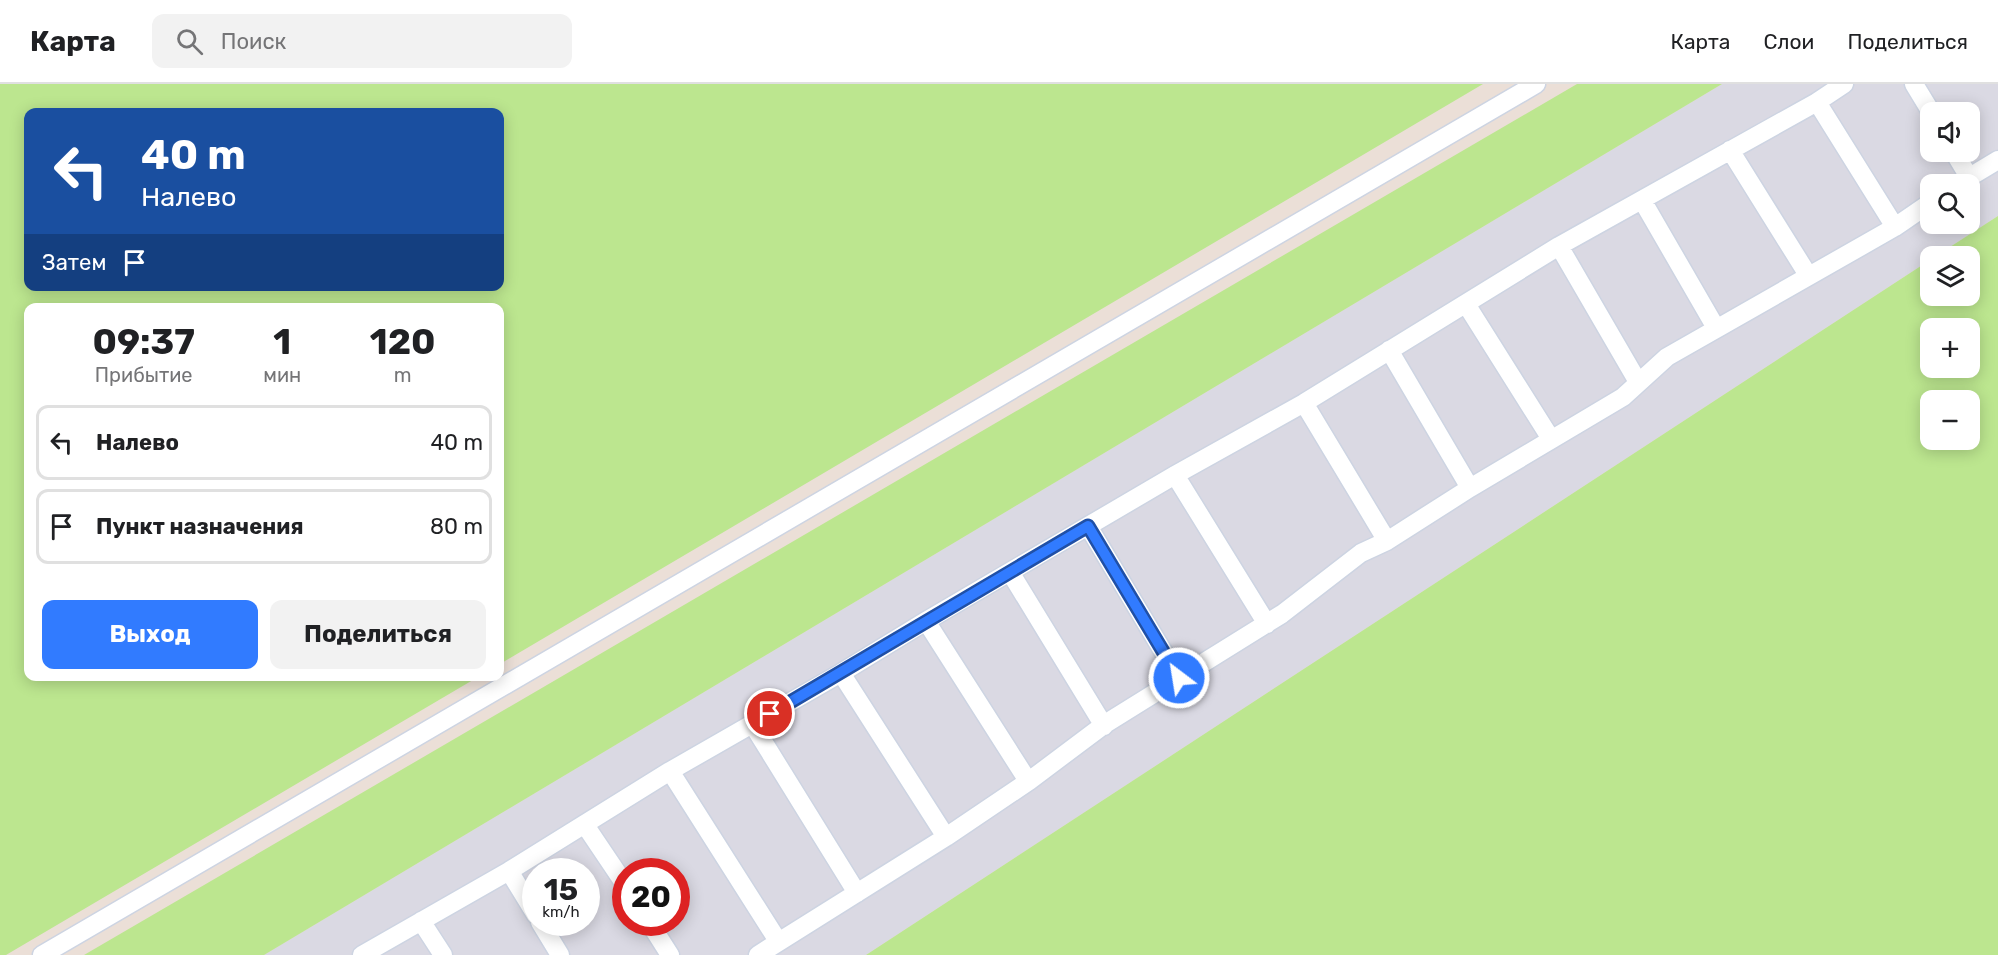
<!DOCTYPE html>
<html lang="ru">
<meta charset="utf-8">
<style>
body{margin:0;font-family:Rubik,sans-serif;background:#f2f2f2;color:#202124;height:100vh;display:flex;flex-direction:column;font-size:22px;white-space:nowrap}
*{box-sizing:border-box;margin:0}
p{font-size:20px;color:#757577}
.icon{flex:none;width:33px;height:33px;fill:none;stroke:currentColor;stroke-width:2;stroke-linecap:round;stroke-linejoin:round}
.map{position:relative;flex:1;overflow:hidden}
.details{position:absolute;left:24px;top:219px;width:480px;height:378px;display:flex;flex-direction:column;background:#fff;border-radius:12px;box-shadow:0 3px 15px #0003}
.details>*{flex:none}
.hud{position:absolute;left:24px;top:24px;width:480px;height:183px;border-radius:12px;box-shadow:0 3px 15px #0003;background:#1a4fa0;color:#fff;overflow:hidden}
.controls{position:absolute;left:1920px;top:18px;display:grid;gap:12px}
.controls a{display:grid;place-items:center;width:60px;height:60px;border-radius:12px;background:#fff;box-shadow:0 3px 15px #0003;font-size:30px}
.speed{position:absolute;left:522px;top:774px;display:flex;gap:12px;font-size:30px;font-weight:700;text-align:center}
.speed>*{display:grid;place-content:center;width:78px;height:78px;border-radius:50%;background:#fff;box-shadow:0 3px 15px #0003;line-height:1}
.speed small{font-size:15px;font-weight:400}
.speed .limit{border:9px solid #d22;background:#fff;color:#111}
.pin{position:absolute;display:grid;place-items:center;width:51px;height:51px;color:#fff;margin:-26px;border:3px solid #fff;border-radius:50%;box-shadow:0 2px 6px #0007}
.me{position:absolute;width:66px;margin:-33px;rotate:329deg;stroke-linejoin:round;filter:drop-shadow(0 0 4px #0008)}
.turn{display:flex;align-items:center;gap:21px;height:126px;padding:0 18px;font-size:27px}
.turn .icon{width:78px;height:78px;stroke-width:2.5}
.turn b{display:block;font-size:42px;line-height:51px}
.then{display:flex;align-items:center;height:57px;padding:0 18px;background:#0003;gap:12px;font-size:22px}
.eta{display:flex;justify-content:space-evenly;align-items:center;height:102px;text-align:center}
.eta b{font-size:36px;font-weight:700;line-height:42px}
.primary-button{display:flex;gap:12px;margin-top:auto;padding:12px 18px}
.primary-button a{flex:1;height:69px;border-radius:12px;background:#317bff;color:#fff;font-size:24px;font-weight:700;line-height:69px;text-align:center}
.primary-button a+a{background:#f2f2f2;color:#202124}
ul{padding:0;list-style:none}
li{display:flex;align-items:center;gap:18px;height:75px;margin:0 12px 9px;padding:0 6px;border:3px solid #e0e0e0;border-radius:12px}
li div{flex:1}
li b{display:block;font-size:22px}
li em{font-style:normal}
header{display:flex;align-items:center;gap:36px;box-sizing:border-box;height:84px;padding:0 30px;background:#fff;border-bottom:2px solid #e0e0e0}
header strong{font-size:28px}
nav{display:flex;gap:33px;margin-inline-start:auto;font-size:21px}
.search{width:420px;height:54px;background:#f2f2f2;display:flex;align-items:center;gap:15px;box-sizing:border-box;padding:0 21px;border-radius:12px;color:#757577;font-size:22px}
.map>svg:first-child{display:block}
.industrial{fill:#dad9e3;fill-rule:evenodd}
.green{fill:#bce68f;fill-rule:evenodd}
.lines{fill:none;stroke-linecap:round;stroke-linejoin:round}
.lane-casing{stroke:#cdd4e2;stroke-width:21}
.lane{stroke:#fff;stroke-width:18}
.route-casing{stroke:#2050a6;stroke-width:15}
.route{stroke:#317bff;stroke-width:10}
</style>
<header>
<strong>Карта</strong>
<div class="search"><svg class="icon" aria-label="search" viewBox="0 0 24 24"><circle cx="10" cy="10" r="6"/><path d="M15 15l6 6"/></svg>Поиск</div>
<nav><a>Карта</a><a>Слои</a><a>Поделиться</a></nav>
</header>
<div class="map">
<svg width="1998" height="871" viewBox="0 0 1998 871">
<rect width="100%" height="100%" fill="#ebdfd7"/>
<path class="industrial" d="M 1722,0 L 1998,0 L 1998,132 L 1936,172 L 1930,172 L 1930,176 L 866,871 L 264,871 ZM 1930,28 L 1970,28 L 1970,68 L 1930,68 ZM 1930,100 L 1970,100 L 1970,140 L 1930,140 ZM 536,788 L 586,788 L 586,838 L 536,838 ZM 626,788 L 676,788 L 676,838 L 626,838 Z"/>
<path class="green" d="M 0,0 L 1483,0 L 500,580 L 500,224 L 28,224 L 28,592 L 478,593 L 6,871 L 0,871 ZM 28,28 L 500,28 L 500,202 L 28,202 Z
M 1577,0 L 1722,0 L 264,871 L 84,871 Z
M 1998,132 L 1998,871 L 866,871 L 1930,176 L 1930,212 L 1970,212 L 1970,172 L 1936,172 ZM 1970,244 L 1970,284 L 1930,284 L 1930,244 ZM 1970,316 L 1970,356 L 1930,356 L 1930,316 Z"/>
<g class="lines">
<defs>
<path id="lane" d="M 1914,0 L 1931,28
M 1817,18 L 1895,143
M 1730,66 L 1808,191
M 1954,68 L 1969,93
M 1958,100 L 1998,76
M 1642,116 L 1716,244
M 1559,162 L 1638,298
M 1466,220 L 1551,355
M 1389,266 L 1470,404
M 1304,319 L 1387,457
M 1175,391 L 1267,540
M 1088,442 L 1179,594
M 1010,488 L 1104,642
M 926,537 L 1028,697
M 841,589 L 946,753
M 753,641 L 857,809
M 670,687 L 778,857
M 585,741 L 626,802
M 509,787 L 536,831
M 421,837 L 443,871
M 540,838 L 560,871
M 649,838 L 670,871
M 42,871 L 1536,0
M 362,871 L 509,787 L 670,687 L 841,589 L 926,537 L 1175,391 L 1304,319 L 1559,162 L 1817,18 L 1844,0
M 758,871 L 946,753 L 1029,697 L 1105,640 L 1282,530 L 1361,469 L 1387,457 L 1470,404 L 1623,313 L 1667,273 L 1895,143 L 1930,119"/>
</defs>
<use href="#lane" class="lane-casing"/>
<use href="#lane" class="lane"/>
</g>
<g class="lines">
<defs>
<path id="route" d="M 770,630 L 1088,442 L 1179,594"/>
</defs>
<use href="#route" class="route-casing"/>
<use href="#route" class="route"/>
</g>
</svg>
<div class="controls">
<a><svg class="icon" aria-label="sound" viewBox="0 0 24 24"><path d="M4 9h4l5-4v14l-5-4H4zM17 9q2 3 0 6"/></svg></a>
<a><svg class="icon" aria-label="search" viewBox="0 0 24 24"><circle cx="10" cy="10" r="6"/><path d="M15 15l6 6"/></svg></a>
<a><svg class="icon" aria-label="layers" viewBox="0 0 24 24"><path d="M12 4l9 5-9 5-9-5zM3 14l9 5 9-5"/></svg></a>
<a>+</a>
<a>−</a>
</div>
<div class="speed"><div>15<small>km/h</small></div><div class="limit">20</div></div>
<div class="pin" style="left:770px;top:630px;background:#d93025"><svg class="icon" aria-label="arrive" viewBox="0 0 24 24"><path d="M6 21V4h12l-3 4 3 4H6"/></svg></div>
<svg class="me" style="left:1179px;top:594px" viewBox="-20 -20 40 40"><circle r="17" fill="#317bff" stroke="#fff" stroke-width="3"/><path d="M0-11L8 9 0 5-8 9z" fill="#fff"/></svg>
<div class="hud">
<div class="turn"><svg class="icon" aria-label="left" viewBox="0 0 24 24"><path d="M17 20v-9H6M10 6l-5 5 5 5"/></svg><div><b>40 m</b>Налево</div></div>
<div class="then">Затем<svg class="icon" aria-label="arrive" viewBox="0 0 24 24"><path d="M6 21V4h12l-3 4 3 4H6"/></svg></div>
</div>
<section class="details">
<div class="eta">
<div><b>09:37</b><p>Прибытие</p></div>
<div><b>1</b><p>мин</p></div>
<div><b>120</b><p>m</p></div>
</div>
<ul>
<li><svg class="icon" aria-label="left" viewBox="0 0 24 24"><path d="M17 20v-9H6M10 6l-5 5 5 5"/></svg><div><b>Налево</b></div><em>40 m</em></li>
<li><svg class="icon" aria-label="arrive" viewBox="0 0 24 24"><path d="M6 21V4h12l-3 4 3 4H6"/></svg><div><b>Пункт назначения</b></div><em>80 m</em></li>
</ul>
<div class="primary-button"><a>Выход</a><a>Поделиться</a></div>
</section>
</div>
